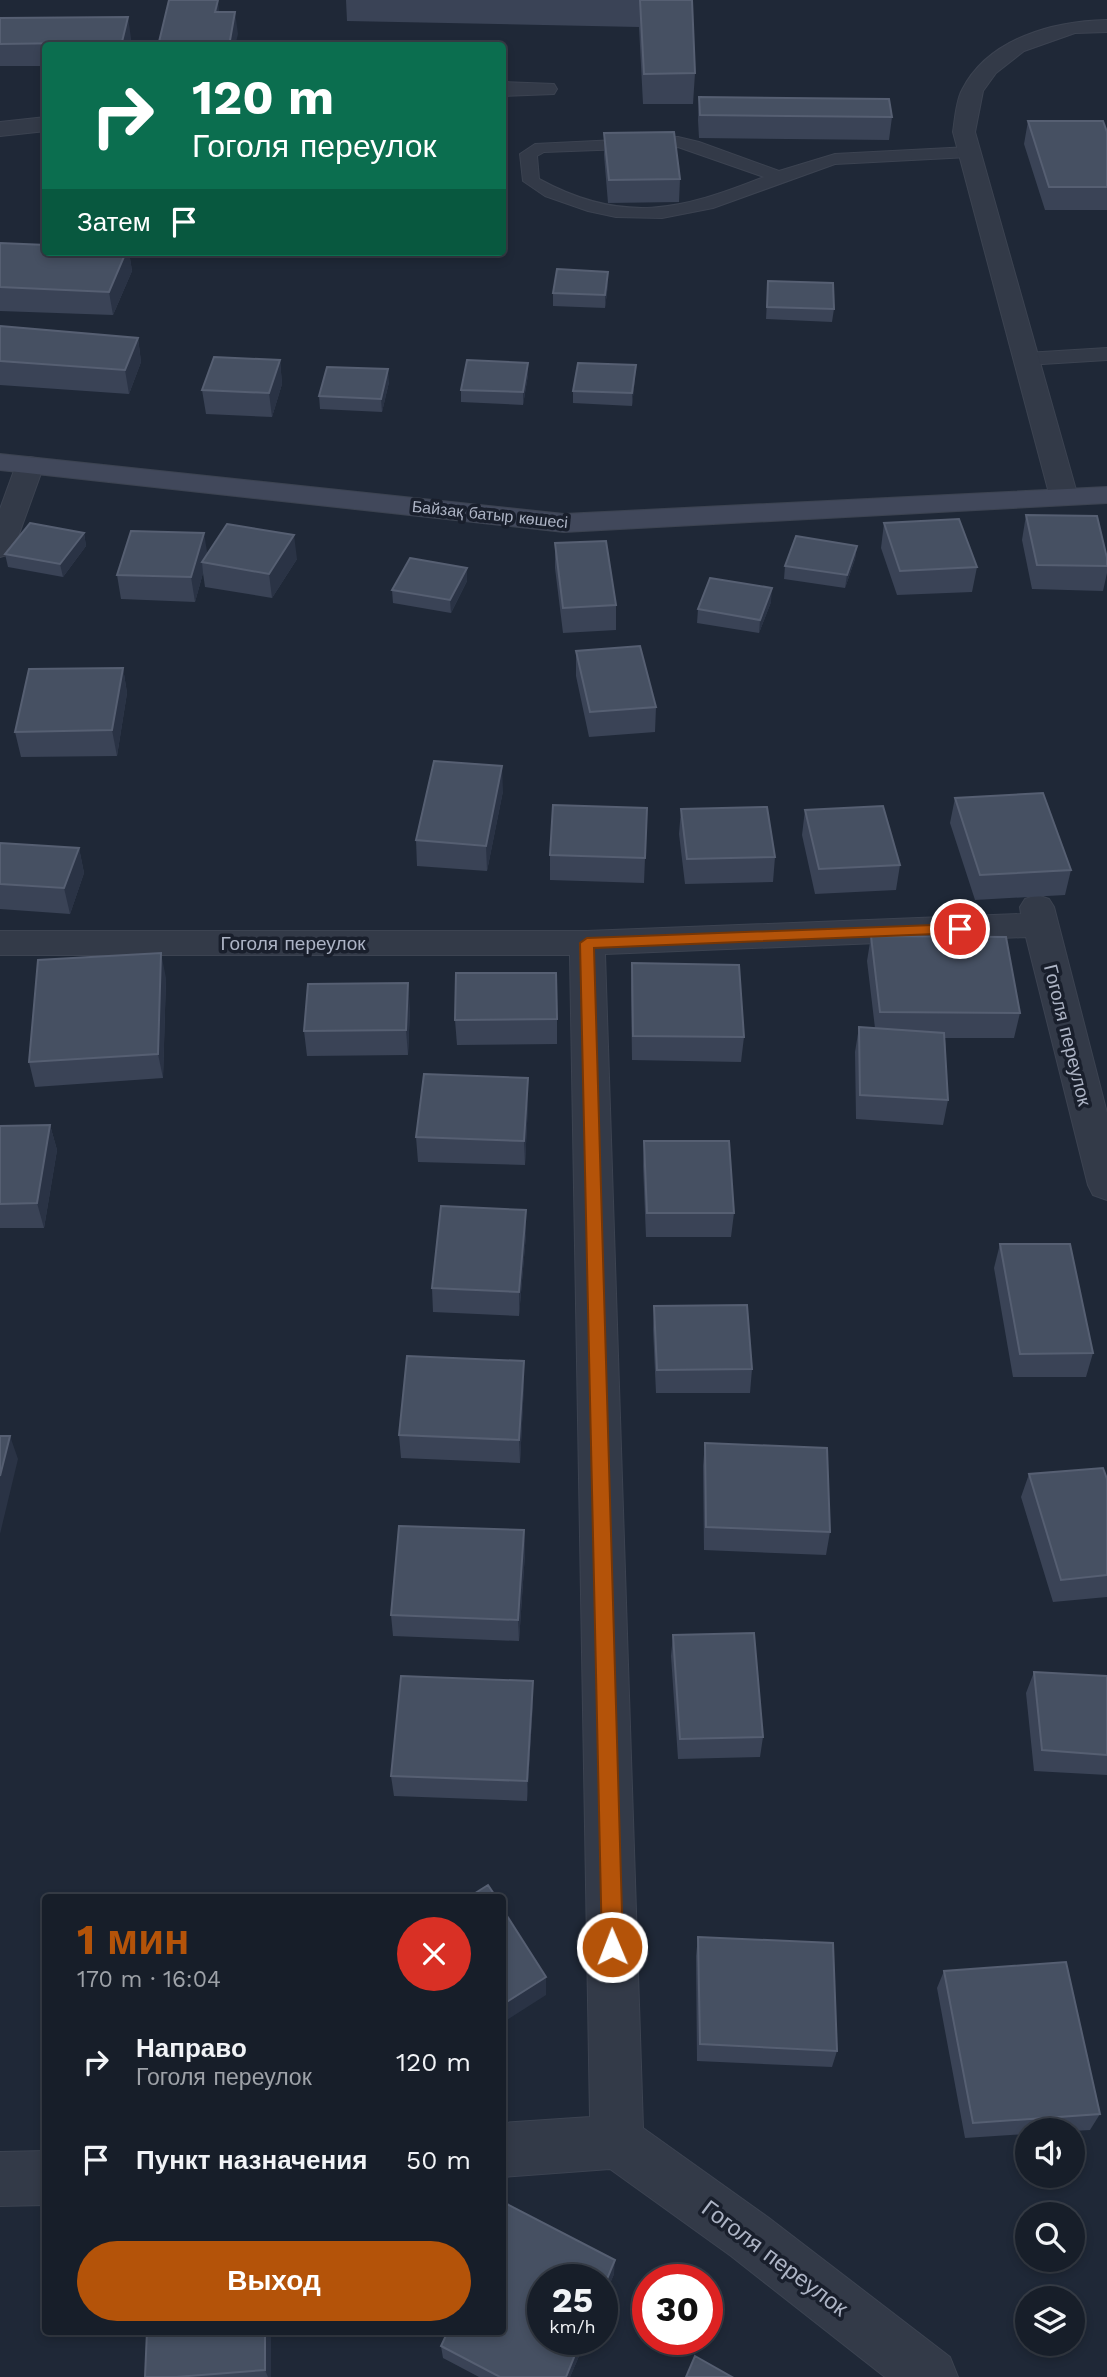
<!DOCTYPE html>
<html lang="ru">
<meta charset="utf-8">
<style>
body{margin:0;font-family:"Work Sans",sans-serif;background:#242b35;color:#f1f3f6;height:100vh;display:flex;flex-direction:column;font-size:26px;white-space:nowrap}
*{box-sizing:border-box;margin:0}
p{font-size:23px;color:#9ea2a8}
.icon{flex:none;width:38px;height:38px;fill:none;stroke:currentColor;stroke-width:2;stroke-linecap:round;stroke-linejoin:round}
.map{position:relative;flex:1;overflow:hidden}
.panel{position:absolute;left:42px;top:1894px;width:464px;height:441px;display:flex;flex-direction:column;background:#171e29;border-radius:7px;box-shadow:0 4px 10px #0003,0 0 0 2px #363c46}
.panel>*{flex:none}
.guide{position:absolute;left:42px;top:42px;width:464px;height:214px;border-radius:7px;box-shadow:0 4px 10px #0003,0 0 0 2px #363c46;background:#0b6e4f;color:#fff;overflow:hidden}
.buttons{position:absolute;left:1015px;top:2118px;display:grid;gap:14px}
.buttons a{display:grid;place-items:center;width:70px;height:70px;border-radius:50%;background:#171e29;box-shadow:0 4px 10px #0003,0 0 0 2px #363c46;font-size:35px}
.speed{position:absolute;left:527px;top:2264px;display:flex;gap:14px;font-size:35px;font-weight:700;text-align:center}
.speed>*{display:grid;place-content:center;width:91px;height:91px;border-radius:50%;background:#171e29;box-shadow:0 4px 10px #0003,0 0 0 2px #363c46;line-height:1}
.speed small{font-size:18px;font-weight:400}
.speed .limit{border:10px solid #d22;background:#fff;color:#111}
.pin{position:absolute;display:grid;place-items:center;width:60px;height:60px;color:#fff;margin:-30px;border:4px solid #fff;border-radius:50%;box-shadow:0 2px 7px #0007}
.me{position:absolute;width:77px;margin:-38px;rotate:359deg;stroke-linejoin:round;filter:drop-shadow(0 0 5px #0008)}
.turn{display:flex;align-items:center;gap:24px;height:147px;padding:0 35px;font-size:32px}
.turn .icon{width:91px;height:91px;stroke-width:2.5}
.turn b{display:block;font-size:49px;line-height:60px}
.then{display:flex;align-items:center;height:66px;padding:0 35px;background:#0003;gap:14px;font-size:26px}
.round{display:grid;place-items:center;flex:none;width:74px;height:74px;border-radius:37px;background:#242b35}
.overview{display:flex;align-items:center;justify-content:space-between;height:119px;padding:0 35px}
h1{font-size:42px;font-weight:700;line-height:52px;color:#b45309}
.button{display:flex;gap:14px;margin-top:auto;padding:14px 35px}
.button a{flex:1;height:80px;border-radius:42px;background:#b45309;color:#fff;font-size:28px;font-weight:700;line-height:80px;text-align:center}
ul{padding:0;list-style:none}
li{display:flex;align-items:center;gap:21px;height:98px;padding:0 35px}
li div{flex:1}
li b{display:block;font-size:26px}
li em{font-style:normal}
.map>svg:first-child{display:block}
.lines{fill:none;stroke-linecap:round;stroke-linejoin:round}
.lane-casing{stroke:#3c4351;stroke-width:2}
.street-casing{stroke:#3c4351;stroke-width:2}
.secondary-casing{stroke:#3c4351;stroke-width:2}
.lane{fill:#333a48;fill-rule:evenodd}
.street{fill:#333a48;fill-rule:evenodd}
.secondary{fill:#41485b;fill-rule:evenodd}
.wall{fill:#3a4356}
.shaded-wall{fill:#2a3345}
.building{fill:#465062;stroke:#565f72;stroke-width:2}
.route{fill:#b45309;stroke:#753606;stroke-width:2}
.labels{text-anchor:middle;stroke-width:7;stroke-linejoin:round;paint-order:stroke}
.far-street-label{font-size:16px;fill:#adb4c5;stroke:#191f2c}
.street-label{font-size:19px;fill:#adb4c5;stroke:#191f2c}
.near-street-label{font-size:23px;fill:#adb4c5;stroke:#191f2c}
</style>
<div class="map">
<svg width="1107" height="2377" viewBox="0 0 1107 2377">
<rect width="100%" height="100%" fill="#1f2837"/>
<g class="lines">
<defs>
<path id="lane" d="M 678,137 L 699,142 L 779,171 L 835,154 L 969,147 L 977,152 L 969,157 L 835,164 L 713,208 L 662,218 L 616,217 L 588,211 L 545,196 L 523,181 L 520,154 L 535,144 ZM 678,147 L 764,177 C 681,210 623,225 539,179 L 537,156 L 544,152 Z
M 1107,348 L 1107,360 L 1026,365 L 1017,359 L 1026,353 Z"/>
<path id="street" d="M 1107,20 L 1107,32 L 1075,33 L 1024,51 L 996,73 L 983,91 L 975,132 L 1078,497 L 1074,503 L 1064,505 L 1054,503 L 1050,497 L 953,132 C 955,119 956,101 962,90 C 988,38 1054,21 1107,20 Z
M 502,82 L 554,84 L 557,89 L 554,94 L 502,96 Z
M 46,117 L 46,131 L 0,136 L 0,122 Z
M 30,457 L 40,459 L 44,465 L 14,548 L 10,554 L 0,557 L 0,509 L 16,465 L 20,459 Z
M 1037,895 L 1049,899 L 1054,907 L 1107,1113 L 1107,1200 L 1093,1195 L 1088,1185 L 1026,937 L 605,954 L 643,2128 L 769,2218 L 950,2357 L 958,2377 L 885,2377 L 731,2256 L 610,2169 L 502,2177 L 502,2123 L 590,2117 L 570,955 L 0,955 L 0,931 L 587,931 L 1021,914 L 1020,907 L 1025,899 Z
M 46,2151 L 46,2205 L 0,2206 L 0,2152 Z"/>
<path id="secondary" d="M 0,454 L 564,514 L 1107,487 L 1107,503 L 564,532 L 0,470 Z"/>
</defs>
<use href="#lane" class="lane-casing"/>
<use href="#street" class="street-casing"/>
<use href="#secondary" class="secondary-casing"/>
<use href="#lane" class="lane"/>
<use href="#street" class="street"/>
<use href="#secondary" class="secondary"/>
</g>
<path class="wall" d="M 346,0 L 692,0 L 695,73 L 693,104 L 643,104 L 639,27 L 347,21 Z
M 0,18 L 131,38 L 130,46 L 46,46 L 46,66 L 0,66 Z
M 699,97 L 892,117 L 889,140 L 699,138 L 698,120 Z
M 1028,121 L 1107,132 L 1107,210 L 1045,210 L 1024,144 Z
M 604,133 L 680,179 L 679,202 L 608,203 L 604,155 Z
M 0,243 L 46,252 L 129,252 L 132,271 L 113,315 L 0,311 Z
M 608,272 L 608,284 L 605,308 L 553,306 L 553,293 Z
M 768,281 L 834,309 L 832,322 L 766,319 Z
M 0,326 L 138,338 L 141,362 L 129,394 L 0,385 Z
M 280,360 L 282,384 L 272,417 L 206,414 L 202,390 Z
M 528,363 L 528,375 L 523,405 L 461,402 L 461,390 Z
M 635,378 L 632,406 L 573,403 L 573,391 Z
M 389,382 L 382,412 L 320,409 L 319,396 Z
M 1026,515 L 1107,558 L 1107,573 L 1103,591 L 1032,589 L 1022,540 Z
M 884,523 L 977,567 L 972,592 L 897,595 L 881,548 Z
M 84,533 L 86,546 L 63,577 L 8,567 L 5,554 Z
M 555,543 L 616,605 L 616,630 L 563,633 L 555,568 Z
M 857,546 L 855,559 L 845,588 L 784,579 L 785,566 Z
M 207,554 L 297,559 L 272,598 L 205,587 L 203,573 L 195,602 L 121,599 L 117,575 Z
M 467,568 L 467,581 L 451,613 L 393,603 L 392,590 Z
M 771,602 L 759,633 L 697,623 L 698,609 Z
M 576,651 L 656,707 L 655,732 L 589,737 L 576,676 Z
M 123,668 L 127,693 L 117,756 L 21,757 L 15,732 Z
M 503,791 L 487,871 L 417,866 L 416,840 Z
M 955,798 L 1071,870 L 1065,895 L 975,900 L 950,823 Z
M 647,808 L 644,883 L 550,880 L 550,855 Z
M 681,809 L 775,857 L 773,882 L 685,884 L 679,834 Z
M 805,810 L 900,865 L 896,890 L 815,894 L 802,835 Z
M 0,843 L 79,848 L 84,873 L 70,914 L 0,909 Z
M 871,936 L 1020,1013 L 1014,1038 L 945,1038 L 948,1100 L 943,1125 L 856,1119 L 855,1052 L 859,1027 L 875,1028 L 867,961 Z
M 632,963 L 744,1037 L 741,1062 L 632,1060 L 631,988 Z
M 166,978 L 163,1078 L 35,1087 L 29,1062 Z
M 410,1008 L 408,1055 L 307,1056 L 304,1031 Z
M 557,1019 L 557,1044 L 457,1045 L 455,1020 Z
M 528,1103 L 525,1165 L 418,1162 L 416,1137 Z
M 50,1125 L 57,1150 L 44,1228 L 0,1228 L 0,1126 Z
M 644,1141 L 734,1213 L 731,1237 L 646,1237 L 643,1166 Z
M 526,1210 L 526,1234 L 519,1316 L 433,1312 L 432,1288 Z
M 1000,1244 L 1093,1353 L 1086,1377 L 1013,1377 L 994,1268 Z
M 654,1306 L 752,1369 L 750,1393 L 656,1393 L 653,1329 Z
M 524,1361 L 524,1384 L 520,1463 L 401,1458 L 399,1435 Z
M 705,1443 L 830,1532 L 826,1555 L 704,1550 L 703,1466 Z
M 1029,1474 L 1107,1479 L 1107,1597 L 1053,1602 L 1021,1497 Z
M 524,1530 L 525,1553 L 519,1641 L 393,1636 L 391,1615 Z
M 673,1635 L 763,1737 L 760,1757 L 678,1759 L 671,1656 Z
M 1034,1672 L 1107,1676 L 1107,1775 L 1034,1771 L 1026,1693 Z
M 533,1702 L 527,1801 L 394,1796 L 391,1776 Z
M 698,1937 L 837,2051 L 832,2067 L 697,2061 L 696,1956 Z
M 944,1971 L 1100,2114 L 1090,2130 L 1073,2131 L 1073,2130 L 1027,2130 L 1027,2134 L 965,2138 L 937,1988 Z
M 614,2274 L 602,2302 L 602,2280 L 542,2340 L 586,2340 L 570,2377 L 479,2377 L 443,2358 L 441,2346 Z
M 147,2331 L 271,2331 L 271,2377 L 145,2377 Z"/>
<path class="shaded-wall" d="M 218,0 L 220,21 L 215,12 Z
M 235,12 L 238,34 L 235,46 L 229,46 Z
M 128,17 L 131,38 L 130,46 L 121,46 Z
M 126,252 L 129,252 L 132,271 L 113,315 L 109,292 Z
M 608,272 L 608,284 L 605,308 L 605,295 Z
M 138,338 L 141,362 L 129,394 L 125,370 Z
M 280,360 L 282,384 L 272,417 L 269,393 Z
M 528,363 L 528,375 L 523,405 L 523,392 Z
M 636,365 L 635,378 L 632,406 L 632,393 Z
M 388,369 L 389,382 L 382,412 L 381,399 Z
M 84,533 L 86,546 L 63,577 L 60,564 Z
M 204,533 L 208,558 L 202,562 L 203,573 L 195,602 L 191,577 Z
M 294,535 L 297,559 L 272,598 L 269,574 Z
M 857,546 L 855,559 L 845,588 L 847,575 Z
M 467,568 L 467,581 L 451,613 L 450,600 Z
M 772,588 L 771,602 L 759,633 L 760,620 Z
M 123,668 L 127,693 L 117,756 L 112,730 Z
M 502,766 L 503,791 L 487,871 L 486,846 Z
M 79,848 L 84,873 L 70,914 L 64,888 Z
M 161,953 L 166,978 L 163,1078 L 158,1054 Z
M 408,983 L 410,1008 L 408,1055 L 406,1030 Z
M 528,1078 L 528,1103 L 525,1165 L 524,1141 Z
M 50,1125 L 57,1150 L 44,1228 L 37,1203 Z
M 526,1210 L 526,1234 L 519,1316 L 519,1292 Z
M 524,1361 L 524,1384 L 520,1463 L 519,1440 Z
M 10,1436 L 18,1459 L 0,1534 L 0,1476 Z
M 524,1530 L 525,1553 L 519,1641 L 518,1620 Z
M 533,1681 L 533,1702 L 527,1801 L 527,1781 Z
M 546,1977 L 546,1995 L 502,2023 L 502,2005 Z
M 615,2260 L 614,2274 L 602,2302 L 602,2291 Z
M 265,2331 L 271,2331 L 271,2377 L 268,2377 L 265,2370 Z
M 581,2340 L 586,2340 L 570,2377 L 566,2377 Z"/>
<path class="building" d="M 169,0 L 218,0 L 215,12 L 235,12 L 229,46 L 158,46 Z
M 640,0 L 692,0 L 695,73 L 644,74 Z
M 128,17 L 121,46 L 68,46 L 68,43 L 0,44 L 0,18 Z
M 699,97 L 889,99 L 892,117 L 700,115 Z
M 1028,121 L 1103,121 L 1107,132 L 1107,187 L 1049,187 Z
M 674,132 L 680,179 L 609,180 L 604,133 Z
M 0,243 L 46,245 L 46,252 L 126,252 L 109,292 L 0,287 Z
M 557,269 L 608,272 L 605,295 L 553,293 Z
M 768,281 L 833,283 L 834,309 L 767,307 Z
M 0,326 L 138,338 L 125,370 L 0,361 Z
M 214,357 L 280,360 L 269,393 L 202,390 Z
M 467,360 L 528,363 L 523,392 L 461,390 Z
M 578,363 L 636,365 L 632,393 L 573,391 Z
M 327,367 L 388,369 L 381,399 L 319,396 Z
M 1026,515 L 1097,516 L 1107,558 L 1107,566 L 1037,565 Z
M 959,519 L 977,567 L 900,571 L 884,523 Z
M 30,523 L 84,533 L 60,564 L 5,554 Z
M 227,524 L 294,535 L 269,574 L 202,562 Z
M 131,531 L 204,533 L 191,577 L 117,575 Z
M 796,536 L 857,546 L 847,575 L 785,566 Z
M 606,541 L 616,605 L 563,608 L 555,543 Z
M 410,558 L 467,568 L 450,600 L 392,590 Z
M 710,578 L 772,588 L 760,620 L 698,609 Z
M 640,646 L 656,707 L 590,712 L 576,651 Z
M 123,668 L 112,730 L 15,732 L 29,669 Z
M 434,761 L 502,766 L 486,846 L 416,840 Z
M 1043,793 L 1071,870 L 980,875 L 955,798 Z
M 553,805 L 647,808 L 645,858 L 550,855 Z
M 883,806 L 900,865 L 819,869 L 805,810 Z
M 767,807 L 775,857 L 687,859 L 681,809 Z
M 0,843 L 79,848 L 64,888 L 0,884 Z
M 871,936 L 1006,937 L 1020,1013 L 880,1012 Z
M 161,953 L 158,1054 L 29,1062 L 38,960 Z
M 632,963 L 739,965 L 744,1037 L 633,1036 Z
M 456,973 L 556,973 L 557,1019 L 455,1020 Z
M 408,983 L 406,1030 L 304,1031 L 308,984 Z
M 859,1027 L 944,1033 L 948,1100 L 860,1095 Z
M 424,1074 L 528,1078 L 524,1141 L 416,1137 Z
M 50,1125 L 37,1203 L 0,1204 L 0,1126 Z
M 644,1141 L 729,1141 L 734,1213 L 647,1213 Z
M 441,1206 L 526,1210 L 519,1292 L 432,1288 Z
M 1000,1244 L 1070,1244 L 1093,1353 L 1020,1354 Z
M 747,1305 L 752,1369 L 657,1370 L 654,1306 Z
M 407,1356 L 524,1361 L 519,1440 L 399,1435 Z
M 0,1436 L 10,1436 L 0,1476 Z
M 705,1443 L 827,1448 L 830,1532 L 706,1527 Z
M 1103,1468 L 1107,1479 L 1107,1575 L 1061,1580 L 1029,1474 Z
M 399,1526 L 524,1530 L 518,1620 L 391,1615 Z
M 754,1633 L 763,1737 L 680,1739 L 673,1635 Z
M 1034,1672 L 1107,1676 L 1107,1755 L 1042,1750 Z
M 401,1676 L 533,1681 L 527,1781 L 391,1776 Z
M 488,1885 L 496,1897 L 469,1897 Z
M 502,1908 L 546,1977 L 502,2005 Z
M 698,1937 L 833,1943 L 837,2051 L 700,2044 Z
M 1066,1962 L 1100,2114 L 973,2123 L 944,1971 Z
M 507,2204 L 615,2260 L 602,2291 L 602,2280 L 542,2280 L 542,2340 L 581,2340 L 566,2377 L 500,2377 L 441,2346 L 448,2331 L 502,2331 L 502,2213 Z
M 147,2331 L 265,2331 L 265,2370 L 176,2377 L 145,2377 Z
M 695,2356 L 732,2377 L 686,2377 Z"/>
<path class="route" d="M 960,924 L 968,929 L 960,933 L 594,948 L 623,1947 L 620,1955 L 612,1958 L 605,1955 L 602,1947 L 580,943 L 587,938 Z"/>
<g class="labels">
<g class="far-street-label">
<text transform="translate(490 514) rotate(6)" y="6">Байзақ батыр көшесі</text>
</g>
<g class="street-label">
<text x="293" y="950">Гоголя переулок</text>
<text transform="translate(1068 1035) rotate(76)" y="7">Гоголя переулок</text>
</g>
<g class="near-street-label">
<text transform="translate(775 2258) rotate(37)" y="8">Гоголя переулок</text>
</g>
</g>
</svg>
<div class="buttons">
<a><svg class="icon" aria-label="sound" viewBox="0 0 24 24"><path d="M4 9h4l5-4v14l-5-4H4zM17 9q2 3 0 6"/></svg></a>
<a><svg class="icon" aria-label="search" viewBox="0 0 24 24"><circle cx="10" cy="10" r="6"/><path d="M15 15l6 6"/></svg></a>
<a><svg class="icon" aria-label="layers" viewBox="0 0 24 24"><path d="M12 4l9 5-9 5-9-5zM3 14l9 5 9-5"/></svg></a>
</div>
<div class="speed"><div>25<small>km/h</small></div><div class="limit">30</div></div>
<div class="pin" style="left:960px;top:929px;background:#d93025"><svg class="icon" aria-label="arrive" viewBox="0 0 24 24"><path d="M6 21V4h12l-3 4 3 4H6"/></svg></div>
<svg class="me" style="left:612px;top:1947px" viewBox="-20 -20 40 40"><circle r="17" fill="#b45309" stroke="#fff" stroke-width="3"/><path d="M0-11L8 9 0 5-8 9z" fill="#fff"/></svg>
<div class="guide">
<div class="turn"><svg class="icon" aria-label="right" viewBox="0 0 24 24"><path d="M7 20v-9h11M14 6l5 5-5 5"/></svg><div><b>120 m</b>Гоголя переулок</div></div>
<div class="then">Затем<svg class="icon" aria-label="arrive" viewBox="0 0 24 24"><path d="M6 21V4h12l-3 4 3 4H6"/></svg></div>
</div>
<section class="panel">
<div class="overview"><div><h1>1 мин</h1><p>170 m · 16:04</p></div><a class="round" style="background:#d93025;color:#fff"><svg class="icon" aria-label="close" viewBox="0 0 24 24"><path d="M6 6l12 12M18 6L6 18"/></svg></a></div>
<ul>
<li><svg class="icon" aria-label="right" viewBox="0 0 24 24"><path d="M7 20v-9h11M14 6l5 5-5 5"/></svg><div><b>Направо</b><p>Гоголя переулок</p></div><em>120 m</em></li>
<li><svg class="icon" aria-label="arrive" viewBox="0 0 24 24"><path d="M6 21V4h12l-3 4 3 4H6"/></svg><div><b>Пункт назначения</b></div><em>50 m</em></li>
</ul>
<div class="button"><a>Выход</a></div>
</section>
</div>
